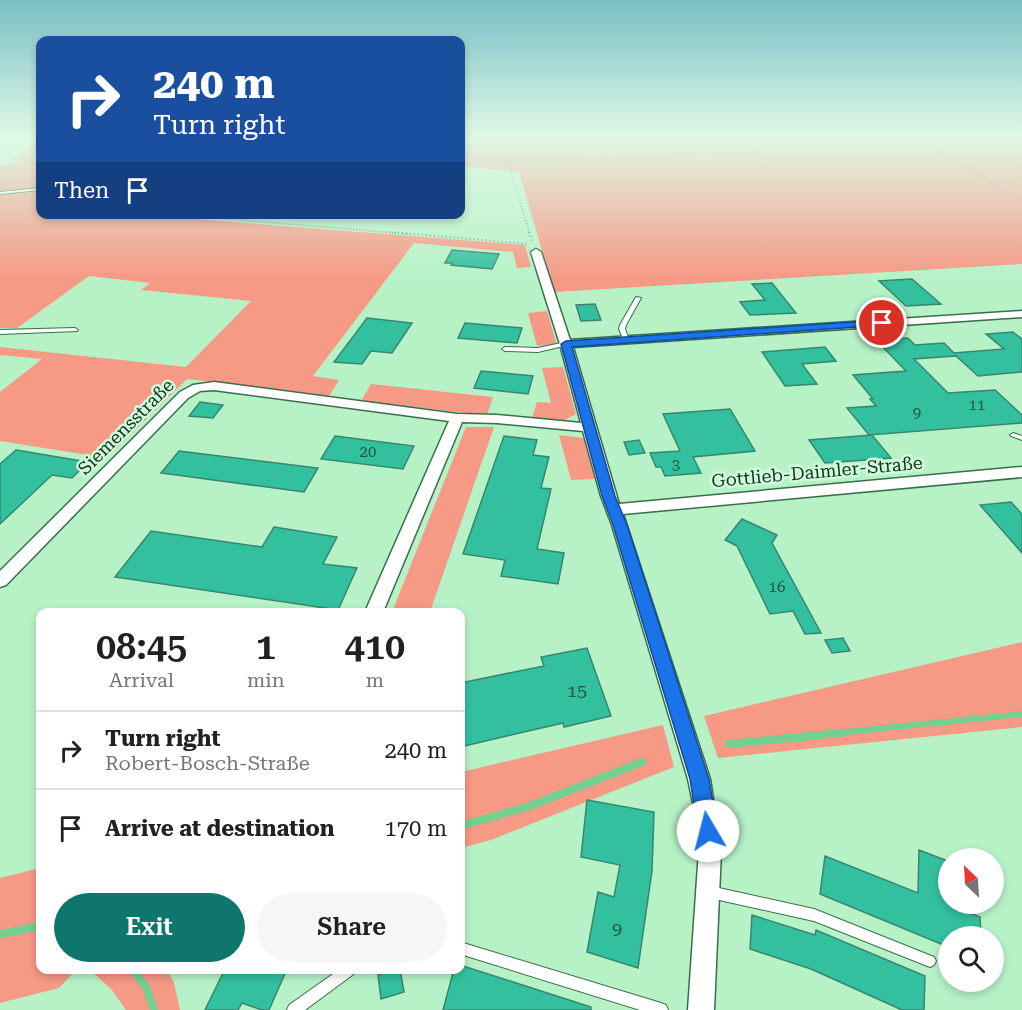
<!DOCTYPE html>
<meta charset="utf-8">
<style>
body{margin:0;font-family:"Roboto Serif",serif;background:#f6f6f6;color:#202124;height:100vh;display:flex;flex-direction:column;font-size:22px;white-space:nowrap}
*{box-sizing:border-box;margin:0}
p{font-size:20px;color:#757577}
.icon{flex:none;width:33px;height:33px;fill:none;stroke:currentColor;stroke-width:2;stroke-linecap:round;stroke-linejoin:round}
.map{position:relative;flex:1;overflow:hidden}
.sheet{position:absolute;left:36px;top:608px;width:429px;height:366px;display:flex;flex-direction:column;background:#fff;border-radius:12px;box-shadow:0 3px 9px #0003}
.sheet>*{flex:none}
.banner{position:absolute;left:36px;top:36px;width:429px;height:183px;border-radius:12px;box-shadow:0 3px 9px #0003;background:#1a4fa0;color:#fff;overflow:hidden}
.needle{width:39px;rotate:335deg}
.fabs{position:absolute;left:938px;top:848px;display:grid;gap:12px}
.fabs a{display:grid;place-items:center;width:66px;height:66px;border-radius:50%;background:#fff;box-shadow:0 3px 9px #0003;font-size:30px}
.pin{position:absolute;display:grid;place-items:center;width:51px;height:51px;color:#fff;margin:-26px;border:3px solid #fff;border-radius:50%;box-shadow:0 2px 6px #0007}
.me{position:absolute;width:66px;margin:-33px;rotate:352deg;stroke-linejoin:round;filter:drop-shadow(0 0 4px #0008)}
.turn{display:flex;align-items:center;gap:21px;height:126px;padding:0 18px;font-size:27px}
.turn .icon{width:78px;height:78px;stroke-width:2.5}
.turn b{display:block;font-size:42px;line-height:51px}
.then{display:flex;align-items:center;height:57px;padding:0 18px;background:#0003;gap:12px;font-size:22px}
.eta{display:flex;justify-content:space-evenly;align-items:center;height:102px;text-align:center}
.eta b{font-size:36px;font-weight:600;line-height:42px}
.action{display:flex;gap:12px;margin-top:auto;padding:12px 18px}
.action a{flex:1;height:69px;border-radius:36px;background:#0f766e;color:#fff;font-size:24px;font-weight:600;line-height:69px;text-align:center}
.action a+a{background:#f6f6f6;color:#202124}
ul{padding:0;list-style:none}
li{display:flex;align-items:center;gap:18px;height:78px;padding:0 18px;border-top:2px solid #e0e0e0}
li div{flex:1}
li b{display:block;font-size:22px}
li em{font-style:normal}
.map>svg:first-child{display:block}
.green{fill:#f69985}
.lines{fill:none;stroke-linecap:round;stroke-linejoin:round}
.stream-far1{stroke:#73d091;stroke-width:6}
.stream{stroke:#73d091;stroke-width:8}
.building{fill:#33c09f;stroke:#388671;stroke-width:1.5}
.lane-casing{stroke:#386f4a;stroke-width:2}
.street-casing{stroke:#386f4a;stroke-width:3}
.path-far1{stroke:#689173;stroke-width:1.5;stroke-dasharray:1 2;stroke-linecap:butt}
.path{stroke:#689173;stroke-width:2;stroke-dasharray:1 3;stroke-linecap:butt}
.lane{fill:#fff;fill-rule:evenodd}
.street{fill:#fff;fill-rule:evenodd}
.route{fill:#1a73e8;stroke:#114b97;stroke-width:1.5}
.labels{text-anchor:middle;stroke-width:5;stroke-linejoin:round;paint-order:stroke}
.number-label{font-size:15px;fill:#205540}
.street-label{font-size:18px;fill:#1a3121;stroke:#cefcda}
.near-number-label{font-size:18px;fill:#205540}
</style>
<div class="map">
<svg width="1022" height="1010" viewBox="0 0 1022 1010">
<rect width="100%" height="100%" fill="#b7f2c7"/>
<path class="green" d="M 34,137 L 40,137 L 40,188 L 0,192 L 0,167 L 22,160 L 9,160 L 29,150 L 36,143 Z
M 460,137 L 1022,137 L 1022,264 L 554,292 L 519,172 L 461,166 Z
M 40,190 L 40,214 L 144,215 L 525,245 L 531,267 L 517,268 L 513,252 L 414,243 L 313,376 L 339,380 L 328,398 L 288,391 L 187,379 L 107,458 L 0,441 L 0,392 L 42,359 L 0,355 L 0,347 L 186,367 L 251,301 L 141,290 L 150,283 L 89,276 L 17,328 L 0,328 L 0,194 Z
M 547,311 L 557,345 L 537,346 L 528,313 Z
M 563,367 L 576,414 L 563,421 L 532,418 L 537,402 L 551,403 L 542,368 Z
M 371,384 L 493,397 L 487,415 L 483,415 L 361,401 Z
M 466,427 L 494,427 L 430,612 L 392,612 Z
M 559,435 L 584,438 L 595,479 L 571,480 Z
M 1022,642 L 1022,727 L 718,758 L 704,716 Z
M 663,725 L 674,767 L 491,840 L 461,848 L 461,772 Z
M 40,868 L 40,969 L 77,969 L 59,988 L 0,1003 L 0,878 Z
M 89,969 L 167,969 L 174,983 L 180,1010 L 126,1010 L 112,990 Z"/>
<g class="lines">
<path class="stream-far1" d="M 826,734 L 1022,714"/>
<path class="stream" d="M 729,744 L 840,733
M 460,826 L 530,806 L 642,762
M 0,934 L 40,926
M 132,969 L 146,987 L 154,1010"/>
</g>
<path class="building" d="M 452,250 L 474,252 L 499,254 L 492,269 L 451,265 L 452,263 L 445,263 Z
M 912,279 L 941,304 L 906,306 L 879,281 Z
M 772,283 L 796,313 L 750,315 L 740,302 L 765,300 L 752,284 Z
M 595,304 L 601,320 L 581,321 L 576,305 Z
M 367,318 L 412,323 L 392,353 L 371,351 L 362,364 L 334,362 Z
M 465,323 L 522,328 L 517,343 L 458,338 Z
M 1013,332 L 1022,339 L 1022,372 L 978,376 L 956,356 L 914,359 L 948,393 L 995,390 L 1022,415 L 1022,423 L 869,435 L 847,408 L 876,406 L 870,399 L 873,399 L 853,375 L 906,371 L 872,336 L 892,335 L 896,339 L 908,338 L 915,345 L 944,343 L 954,353 L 1004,349 L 986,334 Z
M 825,347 L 836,361 L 802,364 L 817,384 L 785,386 L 762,352 Z
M 481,371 L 533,376 L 528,394 L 474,388 Z
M 200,402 L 223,405 L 213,418 L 189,416 Z
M 730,409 L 755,451 L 693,457 L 701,473 L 665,476 L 661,467 L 656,467 L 650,453 L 680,451 L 663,414 Z
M 872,435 L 891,458 L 825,463 L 809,440 Z
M 335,436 L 414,446 L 403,469 L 321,459 Z
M 504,436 L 537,440 L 533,455 L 549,457 L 541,488 L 551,489 L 537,549 L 564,553 L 558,584 L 501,576 L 505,560 L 463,554 Z
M 639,440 L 645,453 L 629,455 L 624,442 Z
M 16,450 L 88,462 L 72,478 L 52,475 L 0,524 L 0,464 Z
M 179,451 L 318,468 L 304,492 L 161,473 Z
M 1011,502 L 1022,514 L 1022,553 L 980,505 Z
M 742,519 L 777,535 L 772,543 L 821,633 L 805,634 L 793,611 L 770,614 L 737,546 L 725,540 Z
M 274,527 L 337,537 L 323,564 L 357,568 L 338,610 L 115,577 L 151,531 L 262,547 Z
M 843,638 L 850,651 L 832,653 L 825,640 Z
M 587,648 L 611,716 L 564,727 L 563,723 L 460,747 L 460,683 L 544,666 L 541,657 Z
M 587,800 L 654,812 L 652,871 L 638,968 L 587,952 L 598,892 L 614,897 L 620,865 L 581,857 Z
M 919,850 L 948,861 L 948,904 L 980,917 L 981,936 L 948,936 L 948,947 L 820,894 L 825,856 L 918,893 Z
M 752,915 L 815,935 L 816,930 L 925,976 L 924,1010 L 902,1010 L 811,969 L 750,949 Z
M 460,965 L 591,1007 L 591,1010 L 443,1010 L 454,969 L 460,969 Z
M 225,969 L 287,969 L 269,1010 L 262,1010 L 242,1003 L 238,1010 L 205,1010 Z
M 400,969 L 404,992 L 381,999 L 378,975 Z"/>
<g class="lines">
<defs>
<path id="lane" d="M 40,188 L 40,190 L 0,194 L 0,192 Z
M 636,297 L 641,298 L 626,325 L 625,329 L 629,340 L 628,341 L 624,341 L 619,329 L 620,325 Z
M 75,328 L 78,330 L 77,331 L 0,334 L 0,330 Z
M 566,342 L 569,344 L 568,345 L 538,352 L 505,351 L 502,349 L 505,347 L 538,348 Z
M 1013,433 L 1022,436 L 1022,440 L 1011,436 L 1010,435 Z
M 710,886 L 814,909 L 934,957 L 936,961 L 934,965 L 930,967 L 814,921 L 710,898 L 706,896 L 704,892 L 706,888 Z
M 460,942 L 661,1003 L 666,1005 L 668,1010 L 640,1010 L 460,954 Z
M 340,969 L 357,969 L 355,973 L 305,1010 L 287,1010 L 289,1005 Z"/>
<path id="street" d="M 536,249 L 541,252 L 570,340 L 1022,311 L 1022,317 L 573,347 L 619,504 L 1022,467 L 1022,477 L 623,514 L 710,779 L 721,850 L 714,1010 L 688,1010 L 699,850 L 695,813 L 688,779 L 612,525 L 601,496 L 583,431 L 497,423 L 462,422 L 383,612 L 365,612 L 449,421 L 214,390 L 200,391 L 188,398 L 6,585 L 0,587 L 0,571 L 180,392 L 193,385 L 214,382 L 457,414 L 497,415 L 581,423 L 560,344 L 531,252 Z"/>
</defs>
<use href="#lane" class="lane-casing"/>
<use href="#street" class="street-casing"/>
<path class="path-far1" d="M 500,137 L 530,234
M 917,137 L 1022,201
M 507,163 L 754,152 L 793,137
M 168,214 L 408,234"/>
<path class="path" d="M 390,232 L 528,244
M 529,232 L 532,242"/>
<use href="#lane" class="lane"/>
<use href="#street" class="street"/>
</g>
<linearGradient id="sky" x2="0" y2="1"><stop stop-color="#79bfc5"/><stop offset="0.49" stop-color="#dff9e6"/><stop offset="1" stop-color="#dff9e6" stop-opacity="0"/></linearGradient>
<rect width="1022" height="279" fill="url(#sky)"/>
<path class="route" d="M 882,320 L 887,323 L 886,325 L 572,347 L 615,496 L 627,525 L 709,779 L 718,831 L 715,839 L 708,842 L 701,839 L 698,831 L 690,779 L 613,525 L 602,496 L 561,344 L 566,341 Z"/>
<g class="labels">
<g class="number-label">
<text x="977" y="410">11</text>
<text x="917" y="418">9</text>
<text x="368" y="457">20</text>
<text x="676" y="470">3</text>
<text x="777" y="592">16</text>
</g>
<g class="street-label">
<text transform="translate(126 427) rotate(-45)" y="6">Siemensstraße</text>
<text transform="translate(817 472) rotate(-5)" y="6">Gottlieb-Daimler-Straße</text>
</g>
<g class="near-number-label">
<text x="577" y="697">15</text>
<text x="617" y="935">9</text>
</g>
</g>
</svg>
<div class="fabs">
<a><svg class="needle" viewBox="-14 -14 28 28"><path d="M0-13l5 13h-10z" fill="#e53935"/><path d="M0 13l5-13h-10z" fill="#757577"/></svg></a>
<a><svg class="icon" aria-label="search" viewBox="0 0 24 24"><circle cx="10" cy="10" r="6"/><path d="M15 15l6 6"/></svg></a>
</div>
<div class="pin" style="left:882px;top:323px;background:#d93025"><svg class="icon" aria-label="arrive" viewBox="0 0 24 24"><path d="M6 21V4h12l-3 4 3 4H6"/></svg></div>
<svg class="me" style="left:708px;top:831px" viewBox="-20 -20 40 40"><circle r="19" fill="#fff"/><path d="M0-13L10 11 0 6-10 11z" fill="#1a73e8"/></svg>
<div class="banner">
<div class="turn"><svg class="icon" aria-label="right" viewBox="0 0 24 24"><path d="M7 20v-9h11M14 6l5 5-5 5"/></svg><div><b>240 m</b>Turn right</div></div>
<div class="then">Then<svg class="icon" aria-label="arrive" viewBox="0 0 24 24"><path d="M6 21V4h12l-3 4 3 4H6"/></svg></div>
</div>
<section class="sheet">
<div class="eta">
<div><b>08:45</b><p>Arrival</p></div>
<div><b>1</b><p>min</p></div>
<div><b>410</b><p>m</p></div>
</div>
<ul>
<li><svg class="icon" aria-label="right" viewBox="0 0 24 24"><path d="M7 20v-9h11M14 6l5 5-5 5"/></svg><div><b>Turn right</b><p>Robert-Bosch-Straße</p></div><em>240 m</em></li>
<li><svg class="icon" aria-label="arrive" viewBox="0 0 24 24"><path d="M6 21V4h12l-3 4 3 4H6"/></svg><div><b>Arrive at destination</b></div><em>170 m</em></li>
</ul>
<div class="action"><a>Exit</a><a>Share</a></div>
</section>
</div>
